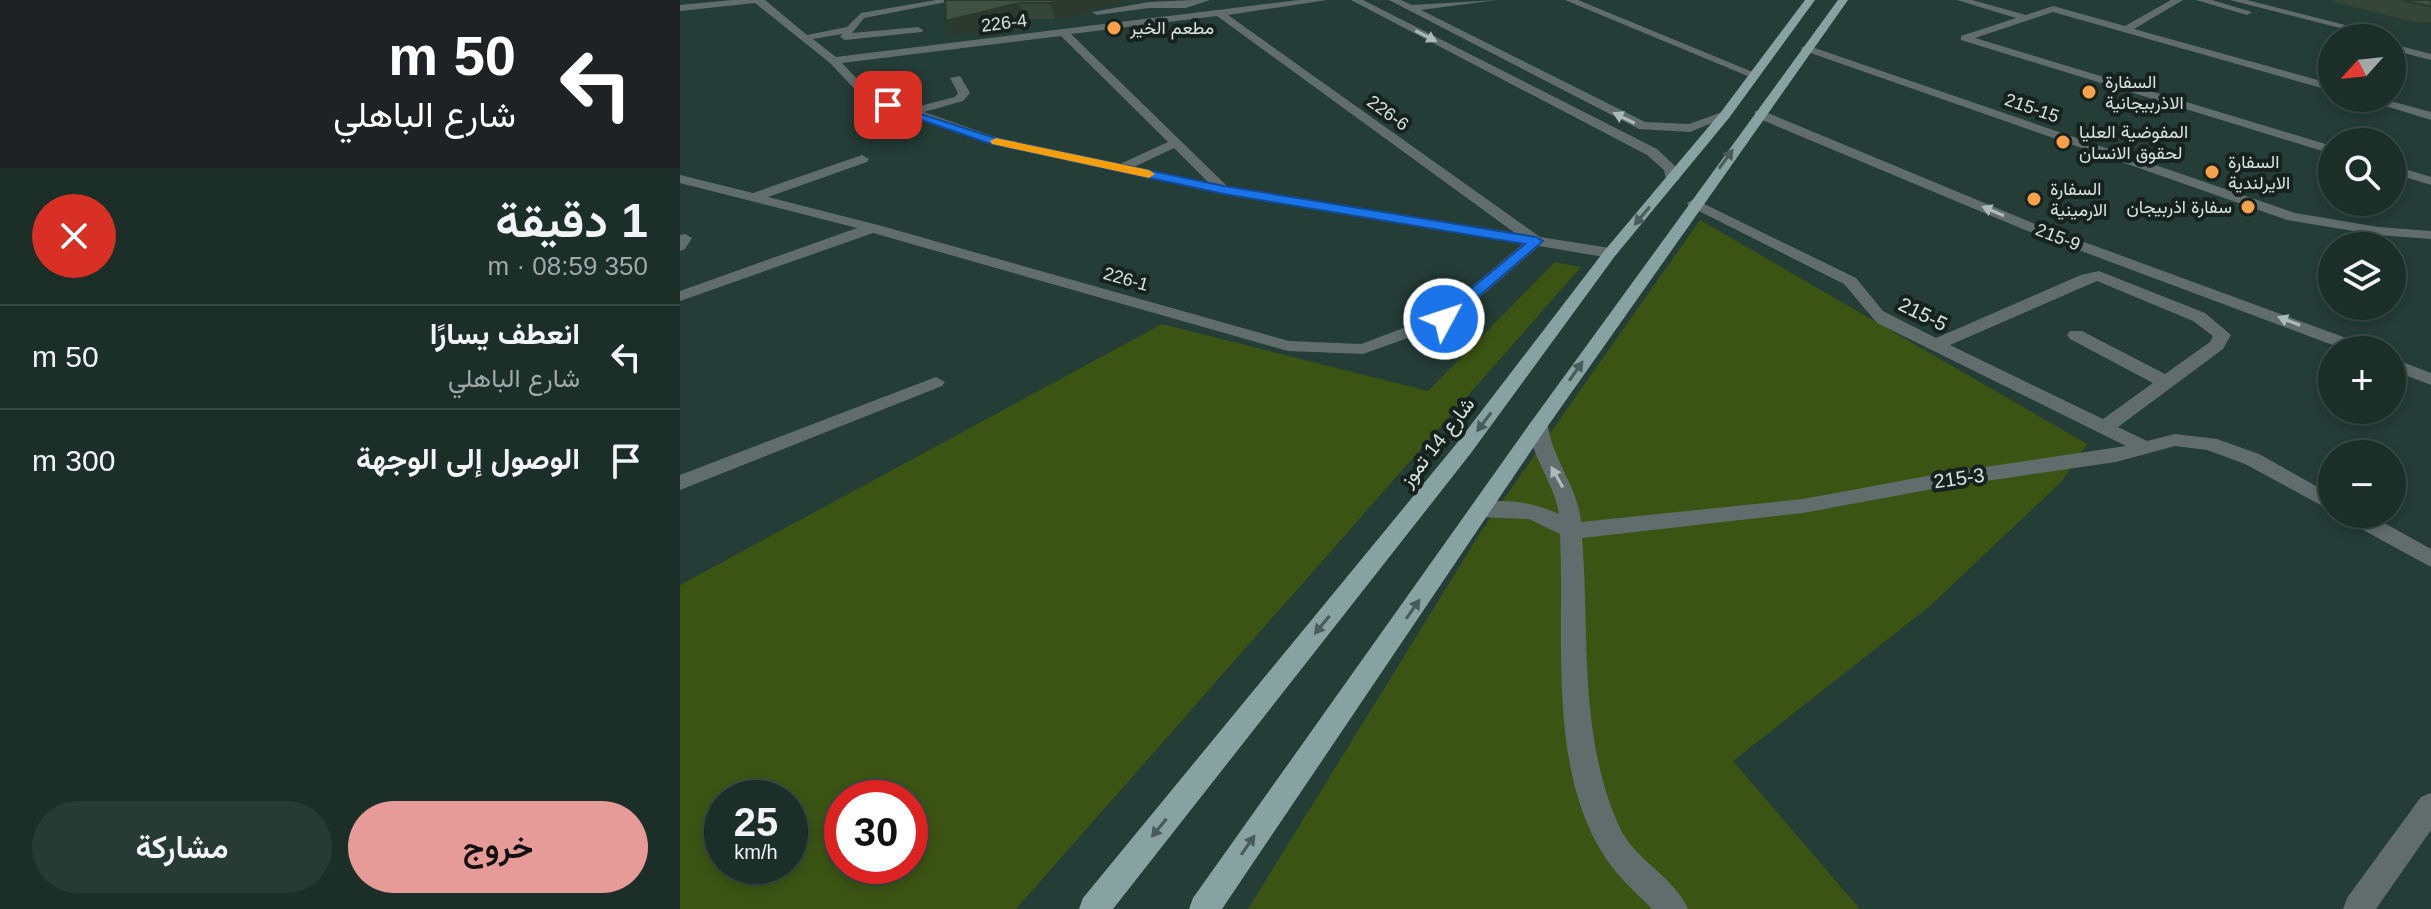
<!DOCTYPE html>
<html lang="ar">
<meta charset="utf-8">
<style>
body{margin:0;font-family:Arial,Vazirmatn,sans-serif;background:#283a34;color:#f1f3f6;direction:rtl;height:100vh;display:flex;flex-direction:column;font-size:30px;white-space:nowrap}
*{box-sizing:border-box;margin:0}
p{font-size:26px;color:#a0a8a8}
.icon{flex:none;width:44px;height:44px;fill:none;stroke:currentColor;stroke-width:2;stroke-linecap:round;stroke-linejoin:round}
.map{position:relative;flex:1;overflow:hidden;direction:ltr}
.side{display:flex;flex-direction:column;background:#1b2e28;width:680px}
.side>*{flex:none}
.banner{background:#202124;color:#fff;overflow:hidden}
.needle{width:52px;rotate:243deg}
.controls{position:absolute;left:1638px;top:24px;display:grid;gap:16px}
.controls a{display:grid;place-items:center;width:88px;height:88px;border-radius:50%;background:#1b2e28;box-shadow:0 4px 12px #0003,0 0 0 2px #394a45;font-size:40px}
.speed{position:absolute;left:24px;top:780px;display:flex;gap:16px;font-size:40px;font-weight:700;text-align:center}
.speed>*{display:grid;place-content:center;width:104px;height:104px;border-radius:50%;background:#1b2e28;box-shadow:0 4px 12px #0003,0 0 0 2px #394a45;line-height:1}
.speed small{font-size:20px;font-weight:400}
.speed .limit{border:12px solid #d22;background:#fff;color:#111}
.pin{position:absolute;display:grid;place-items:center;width:68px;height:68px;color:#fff;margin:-34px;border-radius:16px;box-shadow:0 4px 12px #0006}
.me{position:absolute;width:88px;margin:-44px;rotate:50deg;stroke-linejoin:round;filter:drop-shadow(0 0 6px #0008)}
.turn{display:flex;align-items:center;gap:28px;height:168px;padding:0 32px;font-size:36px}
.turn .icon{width:104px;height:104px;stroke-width:2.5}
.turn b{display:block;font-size:56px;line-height:68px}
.round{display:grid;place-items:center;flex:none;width:84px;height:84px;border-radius:42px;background:#283a34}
.overview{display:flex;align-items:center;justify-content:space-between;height:136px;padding:0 32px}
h1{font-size:48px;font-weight:600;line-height:60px}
.cta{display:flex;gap:16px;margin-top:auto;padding:16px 32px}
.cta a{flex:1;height:92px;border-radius:48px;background:#e69b98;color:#111;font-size:32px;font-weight:600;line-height:92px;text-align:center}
.cta a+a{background:#283a34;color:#f1f3f6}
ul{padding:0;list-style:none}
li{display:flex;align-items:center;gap:24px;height:104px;padding:0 32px;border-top:2px solid #394a45}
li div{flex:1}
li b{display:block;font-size:30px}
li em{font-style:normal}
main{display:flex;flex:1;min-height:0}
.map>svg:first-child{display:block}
.green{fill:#3b5414;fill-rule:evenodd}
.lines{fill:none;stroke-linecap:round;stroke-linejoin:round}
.minor{fill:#616d6d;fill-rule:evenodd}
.major{fill:#88a2a1;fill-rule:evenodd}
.wall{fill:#354639}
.shaded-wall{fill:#2b392e}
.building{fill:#3e5142;stroke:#2b392e;stroke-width:2}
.oneway{fill:#adbbb8}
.oneway2{fill:#4a5c59}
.route{fill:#1a73e8;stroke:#114b97;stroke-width:2}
.slow{fill:#f59e0b}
.poi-dot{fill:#f8a14a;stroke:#17221e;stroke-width:3}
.labels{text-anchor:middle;stroke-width:8;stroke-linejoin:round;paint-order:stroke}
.far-street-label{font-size:18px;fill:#d6e5e0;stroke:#17221e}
.far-poi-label{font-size:18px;fill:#d6e5e0;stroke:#17221e;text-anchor:start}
.street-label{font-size:20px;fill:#d6e5e0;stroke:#17221e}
</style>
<main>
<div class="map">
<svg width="1751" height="909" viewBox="0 0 1751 909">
<rect width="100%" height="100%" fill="#243d36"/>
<path class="green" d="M 1020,220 L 1407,444 L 1381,482 L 1250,606 L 1053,761 L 1180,909 L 568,909 L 802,530 Z
M 875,262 L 901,267 L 336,909 L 0,909 L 0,585 L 482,324 L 748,391 ZM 42,798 L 110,798 L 110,866 L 42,866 ZM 162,798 L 230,798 L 230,866 L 162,866 Z"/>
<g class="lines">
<path class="minor" d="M 52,0 L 85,0 L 127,35 L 167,27 L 181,13 L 256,0 L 277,0 L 184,18 L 172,33 L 238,27 L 243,30 L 242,32 L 165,40 L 160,37 L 162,34 L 133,39 L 156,57 L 619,0 L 647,0 L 548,15 L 860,237 L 930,248 L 938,253 L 930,258 L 859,246 L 770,323 L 683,354 L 608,351 L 193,233 L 0,301 L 0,291 L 177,228 L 0,183 L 0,175 L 73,193 L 182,155 L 189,159 L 187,162 L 88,197 L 198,225 L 609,341 L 681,344 L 758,315 L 844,243 L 544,194 L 308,143 L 184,99 L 150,63 L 75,3 L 0,11 L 0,5 ZM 537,16 L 835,233 L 548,187 L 391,34 ZM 381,36 L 488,142 L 440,164 L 315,137 L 244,112 L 283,101 L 290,93 L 280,76 L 270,78 L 278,93 L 275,97 L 232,108 L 192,95 L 162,63 ZM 494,148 L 529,183 L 454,167 Z
M 514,0 L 530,0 L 506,8 L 469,8 L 417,15 L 412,12 L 469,2 Z
M 671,0 L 683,0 L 977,149 L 995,166 L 999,180 L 987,183 L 984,170 L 967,155 Z
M 709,0 L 721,0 L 732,5 L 817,0 L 741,10 L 965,122 L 1009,124 L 1045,111 L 1051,115 L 1010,132 L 959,129 Z
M 885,0 L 898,0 L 1080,75 L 1070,77 Z
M 1277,0 L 1292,0 L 1346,15 L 1373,6 L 1445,26 L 1491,0 L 1503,0 L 1454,29 L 1652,84 L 1652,91 L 1373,12 L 1295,38 L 1652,146 L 1652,154 L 1281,40 L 1281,36 L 1336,18 Z
M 1516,0 L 1532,0 L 1572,12 L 1567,15 Z
M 1550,0 L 1567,0 L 1716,38 L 1712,41 L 1712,38 L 1699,38 Z
M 1712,44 L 1751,54 L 1751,60 L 1712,50 Z
M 1126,45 L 1615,213 L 1698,227 L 1751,231 L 1751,239 L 1698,235 L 1607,220 L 1122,50 L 1121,48 Z
M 1680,98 L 1699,98 L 1751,112 L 1751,120 Z
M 1075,111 L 1083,111 L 1355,224 L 1688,346 L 1691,350 L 1666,350 L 1345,230 L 1075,117 Z
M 1712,165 L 1751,177 L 1751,185 L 1712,173 Z
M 1014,199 L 1176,278 L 1203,311 L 1256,338 L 1401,275 L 1419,271 L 1525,313 L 1551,335 L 1543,349 L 1438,427 L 1467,441 L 1495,434 L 1537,439 L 1579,454 L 1652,495 L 1652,511 L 1565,464 L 1527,450 L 1495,446 L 1436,462 L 1258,488 L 1123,513 L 902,538 C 910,635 898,734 939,826 C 954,860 994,876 1008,909 L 972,909 C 955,892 936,875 923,854 C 867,765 885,635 880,534 L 849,519 L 801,517 L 793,515 L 790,510 L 793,505 C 822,497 852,502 879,514 C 874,482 852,458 848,426 L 851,422 L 858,420 L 868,426 C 873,461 898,487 901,522 L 1123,499 L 1258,474 L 1446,446 L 1197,323 L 1164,284 L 1009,206 L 1007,203 ZM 1417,281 L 1513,321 L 1533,336 L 1530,342 L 1485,374 L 1402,331 L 1390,331 L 1387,335 L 1390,339 L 1473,383 L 1423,419 L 1270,345 Z
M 5,234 L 12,238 L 5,249 L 0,251 L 0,235 Z
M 1712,358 L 1751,373 L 1751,385 L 1712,370 Z
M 256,377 L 265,382 L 262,386 L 0,490 L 0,475 Z
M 1660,514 L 1688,514 L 1751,549 L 1751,567 L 1663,519 Z
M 1751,793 L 1751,830 L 1696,909 L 1663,909 L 1667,898 L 1741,797 Z"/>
<path class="major" d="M 1125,0 L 1135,0 L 1049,118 L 935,256 L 791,453 L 433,909 L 399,909 L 403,898 L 777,443 L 925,250 L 1041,112 Z
M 1158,0 L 1168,0 L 865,430 L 542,909 L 509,909 L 513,898 L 851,422 Z"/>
</g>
<path class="wall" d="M 265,0 L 444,0 L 444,3 L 409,9 L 409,13 L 375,19 L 345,19 L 272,37 L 266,21 Z
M 1653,0 L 1751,0 L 1751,22 L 1739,23 L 1654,2 Z"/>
<path class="shaded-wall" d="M 391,0 L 444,0 L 444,3 L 409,9 L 409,13 L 375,19 L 370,3 Z
M 339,3 L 345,19 L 272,37 L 266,21 Z"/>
<path class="building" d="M 265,0 L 391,0 L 370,3 L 339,3 L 266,21 Z
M 1722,0 L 1751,0 L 1751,6 L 1748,6 Z"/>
<defs><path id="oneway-solid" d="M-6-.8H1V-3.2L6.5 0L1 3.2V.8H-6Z" transform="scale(2)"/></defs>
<g class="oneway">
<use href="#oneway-solid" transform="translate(746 36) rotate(27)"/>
<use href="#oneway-solid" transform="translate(944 118) rotate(-154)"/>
<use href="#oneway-solid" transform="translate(1313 211) rotate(-157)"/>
<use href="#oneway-solid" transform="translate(1609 321) rotate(-159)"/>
<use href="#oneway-solid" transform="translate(877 477) rotate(-119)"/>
</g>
<g class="oneway2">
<use href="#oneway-solid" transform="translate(1046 159) rotate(-54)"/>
<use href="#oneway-solid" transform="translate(962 216) rotate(130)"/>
<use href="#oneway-solid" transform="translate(896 371) rotate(-55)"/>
<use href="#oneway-solid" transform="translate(804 422) rotate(127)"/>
<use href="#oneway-solid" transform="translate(733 609) rotate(-55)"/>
<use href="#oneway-solid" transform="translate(642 625) rotate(129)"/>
<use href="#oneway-solid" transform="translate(479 828) rotate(129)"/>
<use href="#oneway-solid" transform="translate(568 845) rotate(-55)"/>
</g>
<path class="route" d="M 204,102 L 315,138 L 544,186 L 856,237 L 863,241 L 769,322 L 764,324 L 756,319 L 758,316 L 845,244 L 544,194 L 308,143 L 204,107 Z"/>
<path class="slow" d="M 316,138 L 469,170 L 475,174 L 469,178 L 312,144 L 310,141 Z"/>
<g class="poi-dot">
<circle cx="434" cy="28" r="8"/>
<circle cx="1409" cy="92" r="8"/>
<circle cx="1383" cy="142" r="8"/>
<circle cx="1532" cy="172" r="8"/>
<circle cx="1354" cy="199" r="8"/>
<circle cx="1568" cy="207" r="8"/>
</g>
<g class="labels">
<g class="far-street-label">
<text transform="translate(324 23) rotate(-7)" y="6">226-4</text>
<text transform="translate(1352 108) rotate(19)" y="6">215-15</text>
<text transform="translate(708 113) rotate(36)" y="6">226-6</text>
<text transform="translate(1378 237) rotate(21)" y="6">215-9</text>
<text transform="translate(446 279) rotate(16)" y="6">226-1</text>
</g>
<g class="far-poi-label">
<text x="450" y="34">مطعم الخير</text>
<text x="1425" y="88">السفارة<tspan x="1425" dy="21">الاذربيجانية</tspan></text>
<text x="1399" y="138">المفوضية العليا<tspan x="1399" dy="21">لحقوق الانسان</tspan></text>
<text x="1548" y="168">السفارة<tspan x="1548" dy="21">الايرلندية</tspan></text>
<text x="1370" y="195">السفارة<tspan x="1370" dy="21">الارمينية</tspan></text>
<text x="1552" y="213" text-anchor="end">سفارة اذربيجان</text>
</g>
<g class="street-label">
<text transform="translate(1243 314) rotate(26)" y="7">215-5</text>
<text transform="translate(757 442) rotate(-52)" y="7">شارع 14 تموز</text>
<text transform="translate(1279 478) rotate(-8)" y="7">215-3</text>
</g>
</g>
</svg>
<div class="controls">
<a><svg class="needle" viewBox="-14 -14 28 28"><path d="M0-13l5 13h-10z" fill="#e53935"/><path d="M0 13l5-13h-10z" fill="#a0a8a8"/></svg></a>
<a><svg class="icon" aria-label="search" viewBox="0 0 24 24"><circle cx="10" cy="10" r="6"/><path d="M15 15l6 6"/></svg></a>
<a><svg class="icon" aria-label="layers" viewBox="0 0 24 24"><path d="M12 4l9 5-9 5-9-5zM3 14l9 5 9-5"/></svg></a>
<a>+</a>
<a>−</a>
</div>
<div class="speed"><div>25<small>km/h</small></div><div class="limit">30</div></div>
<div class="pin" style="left:208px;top:105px;background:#d93025"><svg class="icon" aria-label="arrive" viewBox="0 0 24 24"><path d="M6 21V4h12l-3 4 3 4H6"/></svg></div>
<svg class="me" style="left:764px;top:319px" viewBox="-20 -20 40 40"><circle r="17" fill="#1a73e8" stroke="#fff" stroke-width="3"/><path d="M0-11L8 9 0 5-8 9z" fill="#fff"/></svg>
</div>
<section class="side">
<div class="banner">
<div class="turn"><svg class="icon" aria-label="left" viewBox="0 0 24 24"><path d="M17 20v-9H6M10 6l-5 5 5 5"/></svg><div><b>50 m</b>شارع الباهلي</div></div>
</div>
<div class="overview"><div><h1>1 دقيقة</h1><p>350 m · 08:59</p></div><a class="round" style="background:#d93025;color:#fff"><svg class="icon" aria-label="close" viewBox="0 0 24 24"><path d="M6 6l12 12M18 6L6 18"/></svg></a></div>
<ul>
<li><svg class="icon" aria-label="left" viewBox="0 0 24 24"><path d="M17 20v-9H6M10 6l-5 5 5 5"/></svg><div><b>انعطف يسارًا</b><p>شارع الباهلي</p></div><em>50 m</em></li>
<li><svg class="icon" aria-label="arrive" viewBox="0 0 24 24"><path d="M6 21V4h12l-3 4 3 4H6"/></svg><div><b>الوصول إلى الوجهة</b></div><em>300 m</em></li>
</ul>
<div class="cta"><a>خروج</a><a>مشاركة</a></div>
</section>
</main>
